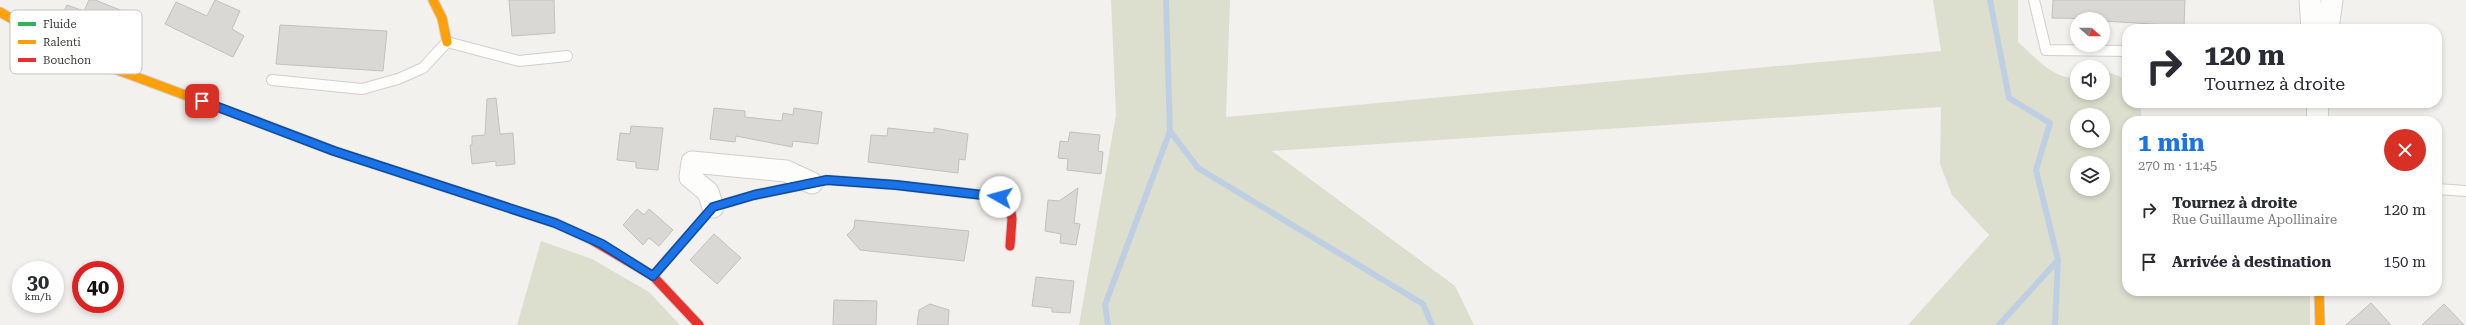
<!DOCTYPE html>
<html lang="fr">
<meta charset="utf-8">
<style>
body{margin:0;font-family:"Roboto Serif",serif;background:#f2f2f3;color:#2b2b33;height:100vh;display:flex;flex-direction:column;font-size:15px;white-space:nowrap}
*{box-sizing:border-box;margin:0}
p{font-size:13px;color:#7c7c81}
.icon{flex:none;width:22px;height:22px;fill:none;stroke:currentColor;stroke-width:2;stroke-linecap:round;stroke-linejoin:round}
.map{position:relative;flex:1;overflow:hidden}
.side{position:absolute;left:2122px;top:116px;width:320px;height:180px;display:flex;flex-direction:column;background:#fff;border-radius:16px;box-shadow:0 2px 6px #0003}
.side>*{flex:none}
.hud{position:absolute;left:2122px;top:24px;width:320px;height:84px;border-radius:16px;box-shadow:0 2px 6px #0003;background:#fff;color:#2b2b33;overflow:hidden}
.needle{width:26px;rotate:111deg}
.fabs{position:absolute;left:2070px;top:12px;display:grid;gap:8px}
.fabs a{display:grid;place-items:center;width:40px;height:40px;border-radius:50%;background:#fff;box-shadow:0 2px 6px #0003;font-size:20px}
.speed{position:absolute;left:12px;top:261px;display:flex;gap:8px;font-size:20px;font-weight:700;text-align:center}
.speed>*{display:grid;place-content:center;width:52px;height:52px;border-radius:50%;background:#fff;box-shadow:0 2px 6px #0003;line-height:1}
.speed small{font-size:10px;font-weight:400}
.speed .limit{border:6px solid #d22;background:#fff;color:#111}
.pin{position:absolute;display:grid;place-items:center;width:34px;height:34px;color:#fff;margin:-17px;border-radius:8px;box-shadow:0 2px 6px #0006}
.me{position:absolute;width:44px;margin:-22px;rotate:277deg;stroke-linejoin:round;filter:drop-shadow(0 0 3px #0008)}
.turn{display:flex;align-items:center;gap:14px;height:84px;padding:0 16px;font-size:18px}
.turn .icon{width:52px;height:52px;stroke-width:2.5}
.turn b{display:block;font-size:28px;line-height:34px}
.round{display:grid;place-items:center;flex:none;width:42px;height:42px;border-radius:21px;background:#f2f2f3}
.summary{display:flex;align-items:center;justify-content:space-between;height:68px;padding:0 16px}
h1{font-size:24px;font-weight:700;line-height:30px;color:#1a73e8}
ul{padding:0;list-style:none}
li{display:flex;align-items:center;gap:12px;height:52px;padding:0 16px}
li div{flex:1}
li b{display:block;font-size:15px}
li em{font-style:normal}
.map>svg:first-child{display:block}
.green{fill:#dcdfce;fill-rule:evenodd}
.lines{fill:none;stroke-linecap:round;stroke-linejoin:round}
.stream{stroke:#bfcfe3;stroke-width:6}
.building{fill:#d9d8d5;stroke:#c3c1bf}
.lane-casing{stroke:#d1cfcd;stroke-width:12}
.street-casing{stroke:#d1cfcd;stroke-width:23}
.fast-casing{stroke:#d1cfcd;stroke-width:11}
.slow-casing{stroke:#d1cfcd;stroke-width:11}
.jam-casing{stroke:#d1cfcd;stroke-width:11}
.lane{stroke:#fdfdfc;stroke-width:10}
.street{stroke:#fdfdfc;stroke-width:21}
.fast{stroke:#30b455;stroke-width:9}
.slow{stroke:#ff9f0a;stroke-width:9}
.jam{stroke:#e5322d;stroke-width:9}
.route-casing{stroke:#114b97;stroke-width:10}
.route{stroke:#1a73e8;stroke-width:7}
.key{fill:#fff;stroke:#c3c3c2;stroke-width:1}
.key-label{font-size:11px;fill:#383734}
</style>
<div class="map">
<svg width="2466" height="325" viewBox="0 0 2466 325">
<rect width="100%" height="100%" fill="#f3f1ee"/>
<path class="green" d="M 1111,0 L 1230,0 L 1226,117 L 1941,51 L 1933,0 L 2018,0 L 2018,42 C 2033,55 2055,82 2077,77 L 2077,93 L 2103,93 L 2103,70 L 2121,77 L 2127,83 L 2127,103 L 2140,103 L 2142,121 L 2127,121 L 2127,205 L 2123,223 L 2127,223 L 2127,291 L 2310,291 L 2310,325 L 1908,325 L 1989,235 L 1952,195 L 1940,164 L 1941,107 L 1272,151 L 1455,286 L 1474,325 L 1079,325 L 1116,115 ZM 2077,115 L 2103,115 L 2103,141 L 2077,141 ZM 2077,163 L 2103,163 L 2103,189 L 2077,189 Z
M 541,241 L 592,259 L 649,292 L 680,325 L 517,325 Z"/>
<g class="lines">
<path class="stream" d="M 1166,0 L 1170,131 L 1198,168 L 1423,304 L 1432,325
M 1990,0 L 2009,98 L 2050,123 L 2036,170 L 2058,260 L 2055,325
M 1108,325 L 1105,305 L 1170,131
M 1999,325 L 2058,260"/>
</g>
<path class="building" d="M 89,0 L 95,0 L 133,15 L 128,30 L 142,35 L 134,58 L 56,28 L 67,5 L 84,11 Z
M 215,0 L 240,11 L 232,29 L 244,36 L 233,57 L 165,24 L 176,2 L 207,16 Z
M 509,0 L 554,0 L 555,33 L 512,36 Z
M 2053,0 L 2185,0 L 2184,26 L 2103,21 L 2103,19 L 2052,18 Z
M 280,25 L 387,31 L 383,71 L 276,64 Z
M 496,98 L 500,134 L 513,133 L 515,164 L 496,166 L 496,161 L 472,164 L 470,145 L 472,145 L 472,136 L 485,135 L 487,99 Z
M 714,108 L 745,111 L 745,117 L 782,121 L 783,113 L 793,115 L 794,108 L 822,112 L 818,144 L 793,141 L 792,147 L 736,136 L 735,142 L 710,139 Z
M 631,126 L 663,128 L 658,170 L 636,168 L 636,162 L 617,160 L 620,133 L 630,134 Z
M 888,128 L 934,133 L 934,128 L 968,134 L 965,160 L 959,159 L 958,173 L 868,162 L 871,135 L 887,136 Z
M 1070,132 L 1100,135 L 1098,151 L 1103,152 L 1101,174 L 1067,170 L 1068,159 L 1058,158 L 1060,141 L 1068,142 Z
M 1078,188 L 1074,223 L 1080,224 L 1076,245 L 1060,243 L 1061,234 L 1045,231 L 1048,200 L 1059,201 Z
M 637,209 L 644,215 L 649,209 L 673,230 L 659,246 L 649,238 L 643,245 L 623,225 Z
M 855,220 L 969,231 L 964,261 L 860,250 L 847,235 L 854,228 Z
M 714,234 L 741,258 L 717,284 L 690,260 Z
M 1036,277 L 1074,281 L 1070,313 L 1052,312 L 1052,308 L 1032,306 Z
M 834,300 L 877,301 L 876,325 L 833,325 Z
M 2371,303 L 2391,325 L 2346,325 Z
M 930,304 L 949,310 L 948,325 L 917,325 L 919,310 Z
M 2444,304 L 2464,325 L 2422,325 Z"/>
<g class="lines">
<defs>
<path id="lane" d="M 2034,0 L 2046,50 L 2127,51
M 272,80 L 362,89 L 398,79 L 423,68 L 447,42 L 519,61 L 567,56
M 2437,189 L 2466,191"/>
<path id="street" d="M 2310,0 L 2312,29
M 2328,29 L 2332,0
M 2317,121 L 2318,103
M 713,207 L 708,192 L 690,177 L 692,162 L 786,171 L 812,183"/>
<path id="fast" d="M 255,121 L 334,151 L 555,223 L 592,240
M 653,276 L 713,207 L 754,195 L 827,180 L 897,185 L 999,197"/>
<path id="slow" d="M 433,0 L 442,18 L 447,42
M 0,12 L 69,52 L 255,121
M 2319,291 L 2320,325"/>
<path id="jam" d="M 999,197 L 1010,206 L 1012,219 L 1010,246
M 592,240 L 653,276 L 699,325"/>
</defs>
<use href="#lane" class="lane-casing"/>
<use href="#street" class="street-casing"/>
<use href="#fast" class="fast-casing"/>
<use href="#slow" class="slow-casing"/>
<use href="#jam" class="jam-casing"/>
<use href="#lane" class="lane"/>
<use href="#street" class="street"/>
<use href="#fast" class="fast"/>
<use href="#slow" class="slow"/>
<use href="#jam" class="jam"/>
</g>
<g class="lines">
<defs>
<path id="route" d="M 202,101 L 334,151 L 555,223 L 602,244 L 653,276 L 713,207 L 754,195 L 827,180 L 896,185 L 1000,197"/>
</defs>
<use href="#route" class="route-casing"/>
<use href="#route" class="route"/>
</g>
<rect x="10" y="10" width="132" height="64" rx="6" class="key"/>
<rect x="18" y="22" width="18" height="4" fill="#30b455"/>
<rect x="18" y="40" width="18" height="4" fill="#ff9f0a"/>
<rect x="18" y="58" width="18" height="4" fill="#e5322d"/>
<g class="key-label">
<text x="43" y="28">Fluide</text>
<text x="43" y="46">Ralenti</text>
<text x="43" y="64">Bouchon</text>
</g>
</svg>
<div class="fabs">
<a><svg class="needle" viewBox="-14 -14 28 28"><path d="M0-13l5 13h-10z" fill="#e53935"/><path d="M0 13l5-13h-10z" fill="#7c7c81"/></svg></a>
<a><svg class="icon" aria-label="sound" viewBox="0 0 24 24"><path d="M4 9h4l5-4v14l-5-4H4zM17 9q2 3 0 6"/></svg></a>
<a><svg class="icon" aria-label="search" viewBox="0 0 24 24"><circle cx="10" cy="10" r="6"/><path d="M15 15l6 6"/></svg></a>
<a><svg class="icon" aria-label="layers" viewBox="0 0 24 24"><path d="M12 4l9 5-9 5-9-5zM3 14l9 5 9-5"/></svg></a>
</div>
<div class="speed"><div>30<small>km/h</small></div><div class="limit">40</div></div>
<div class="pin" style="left:202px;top:101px;background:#d93025"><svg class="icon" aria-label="arrive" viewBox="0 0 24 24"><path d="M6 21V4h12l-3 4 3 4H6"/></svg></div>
<svg class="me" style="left:1000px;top:197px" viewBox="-20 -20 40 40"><circle r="19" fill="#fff"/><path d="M0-13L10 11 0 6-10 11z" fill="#1a73e8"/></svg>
<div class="hud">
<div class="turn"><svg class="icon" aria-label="right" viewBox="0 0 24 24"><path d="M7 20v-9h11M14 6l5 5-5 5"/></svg><div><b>120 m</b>Tournez à droite</div></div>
</div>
<section class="side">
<div class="summary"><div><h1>1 min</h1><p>270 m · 11:45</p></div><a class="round" style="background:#d93025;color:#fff"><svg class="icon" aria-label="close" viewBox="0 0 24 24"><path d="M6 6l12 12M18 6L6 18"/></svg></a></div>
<ul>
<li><svg class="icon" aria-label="right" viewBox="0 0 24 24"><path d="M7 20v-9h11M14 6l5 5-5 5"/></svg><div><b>Tournez à droite</b><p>Rue Guillaume Apollinaire</p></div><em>120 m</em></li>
<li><svg class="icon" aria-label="arrive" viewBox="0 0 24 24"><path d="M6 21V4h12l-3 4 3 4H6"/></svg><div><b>Arrivée à destination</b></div><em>150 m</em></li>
</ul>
</section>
</div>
